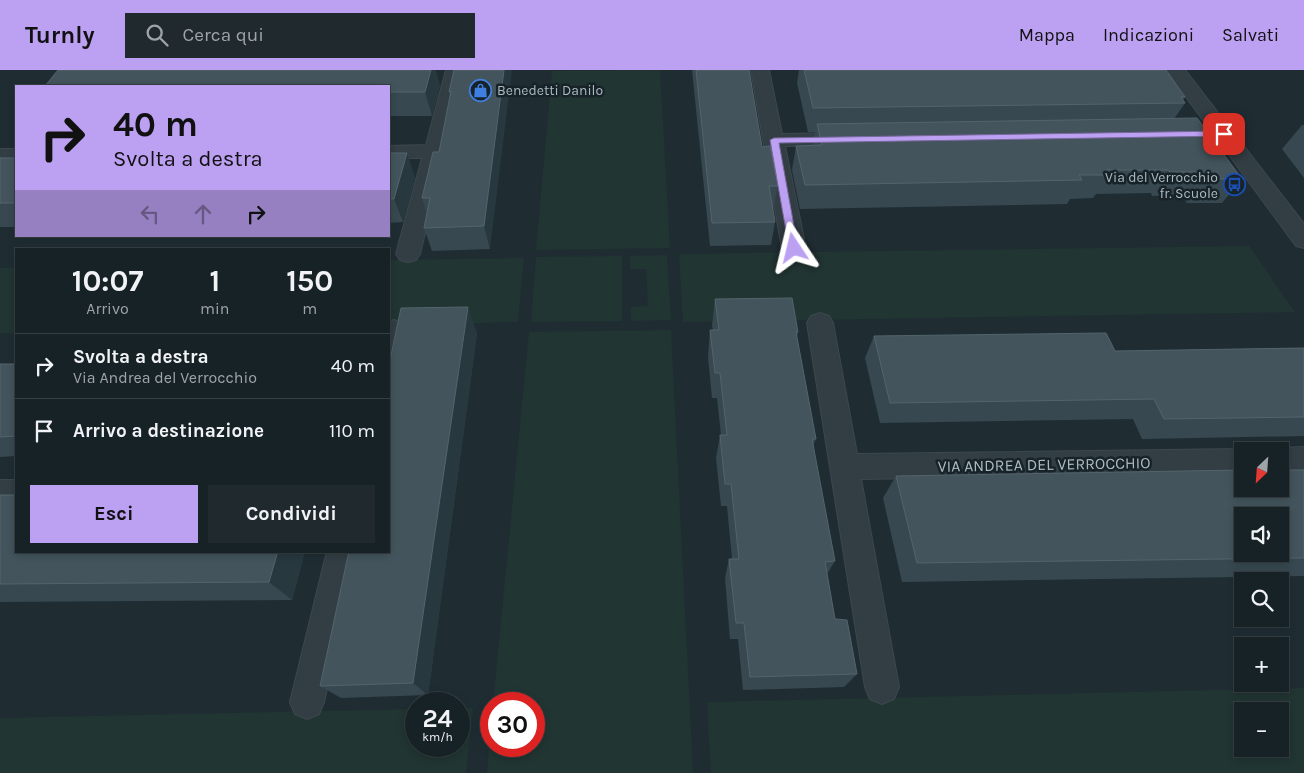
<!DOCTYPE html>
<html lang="it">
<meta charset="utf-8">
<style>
body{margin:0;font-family:Karla,sans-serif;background:#202a2e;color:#f1f3f6;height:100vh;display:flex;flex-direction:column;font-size:19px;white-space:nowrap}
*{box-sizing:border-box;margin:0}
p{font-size:16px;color:#9ea4a7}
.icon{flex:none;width:28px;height:28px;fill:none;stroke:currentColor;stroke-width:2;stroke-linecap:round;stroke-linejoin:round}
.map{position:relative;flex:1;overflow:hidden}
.panel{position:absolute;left:15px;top:178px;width:375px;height:305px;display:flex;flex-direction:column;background:#172226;border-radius:0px;box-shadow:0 2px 8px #0003,0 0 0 1px #363f43}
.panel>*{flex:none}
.guide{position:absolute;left:15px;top:15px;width:375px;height:152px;border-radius:0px;box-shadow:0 2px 8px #0003,0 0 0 1px #363f43;background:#bca0f2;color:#111;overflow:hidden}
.needle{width:32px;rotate:205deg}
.tools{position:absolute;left:1234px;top:372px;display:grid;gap:10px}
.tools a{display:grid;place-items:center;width:55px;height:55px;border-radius:0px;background:#172226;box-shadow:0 2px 8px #0003,0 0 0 1px #363f43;font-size:25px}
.speed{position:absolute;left:405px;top:622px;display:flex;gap:10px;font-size:25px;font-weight:700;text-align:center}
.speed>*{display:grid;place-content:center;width:65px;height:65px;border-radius:50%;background:#172226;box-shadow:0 2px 8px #0003,0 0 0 1px #363f43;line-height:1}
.speed small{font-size:12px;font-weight:400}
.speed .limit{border:8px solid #d22;background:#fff;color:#111}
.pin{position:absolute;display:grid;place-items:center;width:42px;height:42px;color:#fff;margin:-21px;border-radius:10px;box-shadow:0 2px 8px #0006}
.me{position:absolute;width:55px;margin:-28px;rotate:350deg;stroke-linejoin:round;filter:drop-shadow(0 0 4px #0008)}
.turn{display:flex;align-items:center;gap:18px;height:105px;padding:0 15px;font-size:22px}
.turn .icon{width:65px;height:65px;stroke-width:2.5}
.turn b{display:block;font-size:35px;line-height:42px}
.lanes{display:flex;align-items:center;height:48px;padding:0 15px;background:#0003;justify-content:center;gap:25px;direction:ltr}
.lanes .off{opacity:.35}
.eta{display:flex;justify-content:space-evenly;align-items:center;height:85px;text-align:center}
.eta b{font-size:30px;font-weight:700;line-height:35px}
.primary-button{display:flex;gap:10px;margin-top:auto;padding:10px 15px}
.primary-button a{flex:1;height:58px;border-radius:0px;background:#bca0f2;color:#111;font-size:20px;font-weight:700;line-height:58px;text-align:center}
.primary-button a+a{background:#202a2e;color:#f1f3f6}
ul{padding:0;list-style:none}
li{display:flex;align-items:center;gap:15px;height:65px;padding:0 15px;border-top:1px solid #363f43}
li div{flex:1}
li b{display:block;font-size:19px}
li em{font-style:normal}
header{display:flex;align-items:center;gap:30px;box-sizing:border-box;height:70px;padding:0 25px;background:#bca0f2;color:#111}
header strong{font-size:24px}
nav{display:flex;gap:28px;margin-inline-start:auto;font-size:18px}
.search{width:350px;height:45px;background:#202a2e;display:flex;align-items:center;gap:12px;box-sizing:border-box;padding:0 18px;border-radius:0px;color:#9ea4a7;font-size:19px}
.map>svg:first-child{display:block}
.green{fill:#213532;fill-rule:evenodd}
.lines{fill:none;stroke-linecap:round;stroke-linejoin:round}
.minor-casing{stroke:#3c474e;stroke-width:2}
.minor{fill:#323e44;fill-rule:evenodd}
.wall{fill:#374850}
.shaded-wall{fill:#28383f}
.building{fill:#43545c;stroke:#54646c;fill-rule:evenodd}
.route{fill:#bca0f2;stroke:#7a689d}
.labels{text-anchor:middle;stroke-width:5;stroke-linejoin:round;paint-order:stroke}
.far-poi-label{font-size:14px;fill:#acbac2;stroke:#182329;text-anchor:start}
.street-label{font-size:16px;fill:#acbac2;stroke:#182329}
</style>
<header>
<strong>Turnly</strong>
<div class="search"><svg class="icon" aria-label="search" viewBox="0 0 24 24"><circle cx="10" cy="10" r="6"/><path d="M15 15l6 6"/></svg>Cerca qui</div>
<nav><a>Mappa</a><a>Indicazioni</a><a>Salvati</a></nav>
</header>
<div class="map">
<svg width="1304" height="703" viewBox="0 0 1304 703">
<rect width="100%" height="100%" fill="#1f2d33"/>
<path class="green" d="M 660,0 L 670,178 L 536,180 L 552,1 Z
M 1249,176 L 1295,242 L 683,252 L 679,184 Z
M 667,185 L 671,250 L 631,251 L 631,237 L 648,236 L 646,199 L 630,199 L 630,186 Z
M 622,186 L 622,251 L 531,252 L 536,187 Z
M 524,188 L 518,252 L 389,255 L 389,190 Z
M 0,198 L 16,198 L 16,263 L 0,263 Z
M 671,260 L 693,703 L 487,703 L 491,653 L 491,676 L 534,676 L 534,634 L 493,634 L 529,262 Z
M 1304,618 L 1304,703 L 711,703 L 707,632 ZM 1242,641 L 1280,641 L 1280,679 L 1242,679 Z
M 459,638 L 473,638 L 466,703 L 0,703 L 0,648 L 416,639 L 416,676 L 459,676 Z"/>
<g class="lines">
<defs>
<path id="minor" d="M 446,0 L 464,0 L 420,184 L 416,190 L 408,192 L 400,190 L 396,184 L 422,88 L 389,88 L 389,76 L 426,75 Z
M 751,0 L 769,0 L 782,64 L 850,63 L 857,65 L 860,69 L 857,73 L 850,75 L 785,76 L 806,179 L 802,185 L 794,187 L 786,185 L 782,179 Z
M 1166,0 L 1185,0 L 1304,154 L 1304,178 L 1296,176 L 1218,70 L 1171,71 L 1164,69 L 1161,65 L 1164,61 L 1209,58 Z
M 0,79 L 16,79 L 16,93 L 0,93 Z
M 820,243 L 829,246 L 833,253 L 857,384 L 1242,379 L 1249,381 L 1242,381 L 1242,403 L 861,409 L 899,617 L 894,629 L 882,634 L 870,629 L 865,617 L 807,253 L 811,246 Z
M 394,250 L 403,253 L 407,260 L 402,282 L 398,289 L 389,292 L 389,252 Z
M 1304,377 L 1304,401 L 1280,402 L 1280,381 L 1270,381 L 1280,378 Z
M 0,410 L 16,410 L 16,436 L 0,436 Z
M 327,481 L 357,481 L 324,632 L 319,644 L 307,649 L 295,644 L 290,632 Z"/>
</defs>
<use href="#minor" class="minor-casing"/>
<use href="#minor" class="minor"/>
</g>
<path class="wall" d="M 454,0 L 490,179 L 432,181 L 424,158 L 427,144 L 422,128 L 439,82 L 450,27 L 449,22 Z
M 692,0 L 749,0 L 762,77 L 778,116 L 773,140 L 775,152 L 771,175 L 710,176 Z
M 799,0 L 1166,0 L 1185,27 L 1183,30 L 1185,33 L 1174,49 L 1242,109 L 1222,133 L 1187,133 L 1182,125 L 1152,126 L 1151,123 L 1096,124 L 1093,128 L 1070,129 L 1067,134 L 800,139 L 792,100 L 796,76 L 812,76 L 815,62 L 808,62 L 797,13 Z
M 440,15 L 432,46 L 389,46 L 389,16 Z
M 1302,55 L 1304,55 L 1304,108 L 1282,79 Z
M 389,83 L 415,107 L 403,152 L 389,153 Z
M 0,88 L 16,88 L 16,157 L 0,157 Z
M 715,229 L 798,262 L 797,268 L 816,369 L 813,376 L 835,491 L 827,504 L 835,549 L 857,604 L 844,617 L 743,620 L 738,569 L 730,569 L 725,508 L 729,489 L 732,489 L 727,436 L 721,436 L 716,388 L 720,365 L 721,365 L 717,328 L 712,328 L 708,287 L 710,260 L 713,260 L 712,256 Z
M 477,263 L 428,625 L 341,628 L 320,616 Z
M 874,266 L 1115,281 L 1304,278 L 1304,366 L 1142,369 L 1133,349 L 880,353 L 865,288 Z
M 0,294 L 16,294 L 16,386 L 0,387 Z
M 1304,400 L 1304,506 L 902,512 L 883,428 L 896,406 Z
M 0,425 L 16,481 L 305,481 L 292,530 L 0,532 Z"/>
<path class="shaded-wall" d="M 431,0 L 436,0 L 440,15 L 432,46 L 425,22 Z
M 504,0 L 512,0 L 490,179 L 484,156 Z
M 407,83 L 415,107 L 403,152 L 394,129 Z
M 468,237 L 477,263 L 428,625 L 413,613 Z
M 278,481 L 305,481 L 292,530 L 269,512 Z"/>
<path class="building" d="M 58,0 L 431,0 L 425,22 L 389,22 L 389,16 L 45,16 Z
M 454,0 L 504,0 L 484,156 L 424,158 L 430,128 L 422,128 L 433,82 L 439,82 L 451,21 L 449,22 Z
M 696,0 L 749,0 L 762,77 L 770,76 L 778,116 L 769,116 L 775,152 L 712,153 Z
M 804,0 L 1166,0 L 1185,27 L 1181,27 L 1185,33 L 813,38 Z
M 1197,48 L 1242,109 L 1206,109 L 1200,102 L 1170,102 L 1168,100 L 1106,100 L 1108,105 L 1079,105 L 1082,110 L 805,115 L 796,76 L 822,75 L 817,54 Z
M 389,83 L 407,83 L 394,129 L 389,129 Z
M 0,88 L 16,88 L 16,133 L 0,133 Z
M 792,228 L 798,262 L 796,262 L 816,369 L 812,369 L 835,491 L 825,492 L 835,549 L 847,550 L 857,604 L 750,607 L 744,553 L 736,553 L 729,489 L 739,489 L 731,414 L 725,414 L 720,365 L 727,365 L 720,303 L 715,303 L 710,260 L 719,260 L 715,229 Z
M 468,237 L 413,613 L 320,616 L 349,481 L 389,481 L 389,295 L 401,238 Z
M 1106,263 L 1115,281 L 1304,278 L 1304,347 L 1164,349 L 1154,329 L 890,333 L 874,266 Z
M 0,294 L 16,294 L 16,366 L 0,367 Z
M 1242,400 L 1242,419 L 1280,419 L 1280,400 L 1304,400 L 1304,488 L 917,493 L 896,406 ZM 1242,446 L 1280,446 L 1280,484 L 1242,484 Z
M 0,425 L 16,425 L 16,481 L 278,481 L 269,512 L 0,514 Z"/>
<path class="route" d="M 1224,61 L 1227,62 L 1227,66 L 779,73 L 798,178 L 794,182 L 789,178 L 770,70 L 774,68 Z"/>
<defs>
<symbol id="shop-ring" viewBox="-11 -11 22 22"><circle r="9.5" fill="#182329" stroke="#3f7fe0" stroke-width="1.5"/><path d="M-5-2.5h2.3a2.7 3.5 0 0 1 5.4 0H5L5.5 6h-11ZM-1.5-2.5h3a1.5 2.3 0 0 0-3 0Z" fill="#3f7fe0"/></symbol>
<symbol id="bus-ring" viewBox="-11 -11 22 22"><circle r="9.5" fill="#182329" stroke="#1a4fb4" stroke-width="1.5"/><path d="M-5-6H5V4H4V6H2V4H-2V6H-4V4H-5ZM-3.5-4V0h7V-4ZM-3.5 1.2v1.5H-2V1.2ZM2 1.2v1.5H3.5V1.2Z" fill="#1a4fb4"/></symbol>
</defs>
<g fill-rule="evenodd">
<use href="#shop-ring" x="468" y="8" width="25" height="25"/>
<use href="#bus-ring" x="1222" y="102" width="25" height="25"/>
</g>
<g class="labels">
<g class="far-poi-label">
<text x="497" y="25">Benedetti Danilo</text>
<text x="1218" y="112" text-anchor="end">Via del Verrocchio<tspan x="1218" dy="16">fr. Scuole</tspan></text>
</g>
<g class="street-label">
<text transform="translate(1044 394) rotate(-1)" y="6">VIA ANDREA DEL VERROCCHIO</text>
</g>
</g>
</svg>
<div class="tools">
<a><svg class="needle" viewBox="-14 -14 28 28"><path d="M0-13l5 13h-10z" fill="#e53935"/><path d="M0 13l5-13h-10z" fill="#9ea4a7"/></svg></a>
<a><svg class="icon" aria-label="sound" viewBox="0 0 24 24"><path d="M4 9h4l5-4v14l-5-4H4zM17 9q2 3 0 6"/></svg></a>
<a><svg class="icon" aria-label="search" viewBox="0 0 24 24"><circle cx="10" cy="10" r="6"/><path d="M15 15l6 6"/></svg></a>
<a>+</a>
<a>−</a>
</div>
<div class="speed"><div>24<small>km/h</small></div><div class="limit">30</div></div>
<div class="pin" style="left:1224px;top:64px;background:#d93025"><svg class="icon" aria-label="arrive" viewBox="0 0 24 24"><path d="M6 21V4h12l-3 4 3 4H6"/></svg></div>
<svg class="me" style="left:794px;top:178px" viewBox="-20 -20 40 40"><path d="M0-17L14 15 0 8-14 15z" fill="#bca0f2" stroke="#fff" stroke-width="4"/></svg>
<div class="guide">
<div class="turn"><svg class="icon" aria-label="right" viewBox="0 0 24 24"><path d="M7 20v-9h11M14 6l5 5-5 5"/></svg><div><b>40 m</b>Svolta a destra</div></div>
<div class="lanes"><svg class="icon off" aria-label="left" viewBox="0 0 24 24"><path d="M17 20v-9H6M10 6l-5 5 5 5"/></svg><svg class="icon off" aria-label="ahead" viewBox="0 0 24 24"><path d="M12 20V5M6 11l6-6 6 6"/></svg><svg class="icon" aria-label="right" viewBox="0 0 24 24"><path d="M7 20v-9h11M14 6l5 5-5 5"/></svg></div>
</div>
<section class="panel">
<div class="eta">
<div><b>10:07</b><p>Arrivo</p></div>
<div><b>1</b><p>min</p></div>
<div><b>150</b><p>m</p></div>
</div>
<ul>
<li><svg class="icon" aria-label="right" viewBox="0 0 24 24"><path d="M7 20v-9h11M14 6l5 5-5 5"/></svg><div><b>Svolta a destra</b><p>Via Andrea del Verrocchio</p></div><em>40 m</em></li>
<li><svg class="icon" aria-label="arrive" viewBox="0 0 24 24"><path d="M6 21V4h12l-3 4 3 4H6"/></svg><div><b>Arrivo a destinazione</b></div><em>110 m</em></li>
</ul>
<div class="primary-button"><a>Esci</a><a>Condividi</a></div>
</section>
</div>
